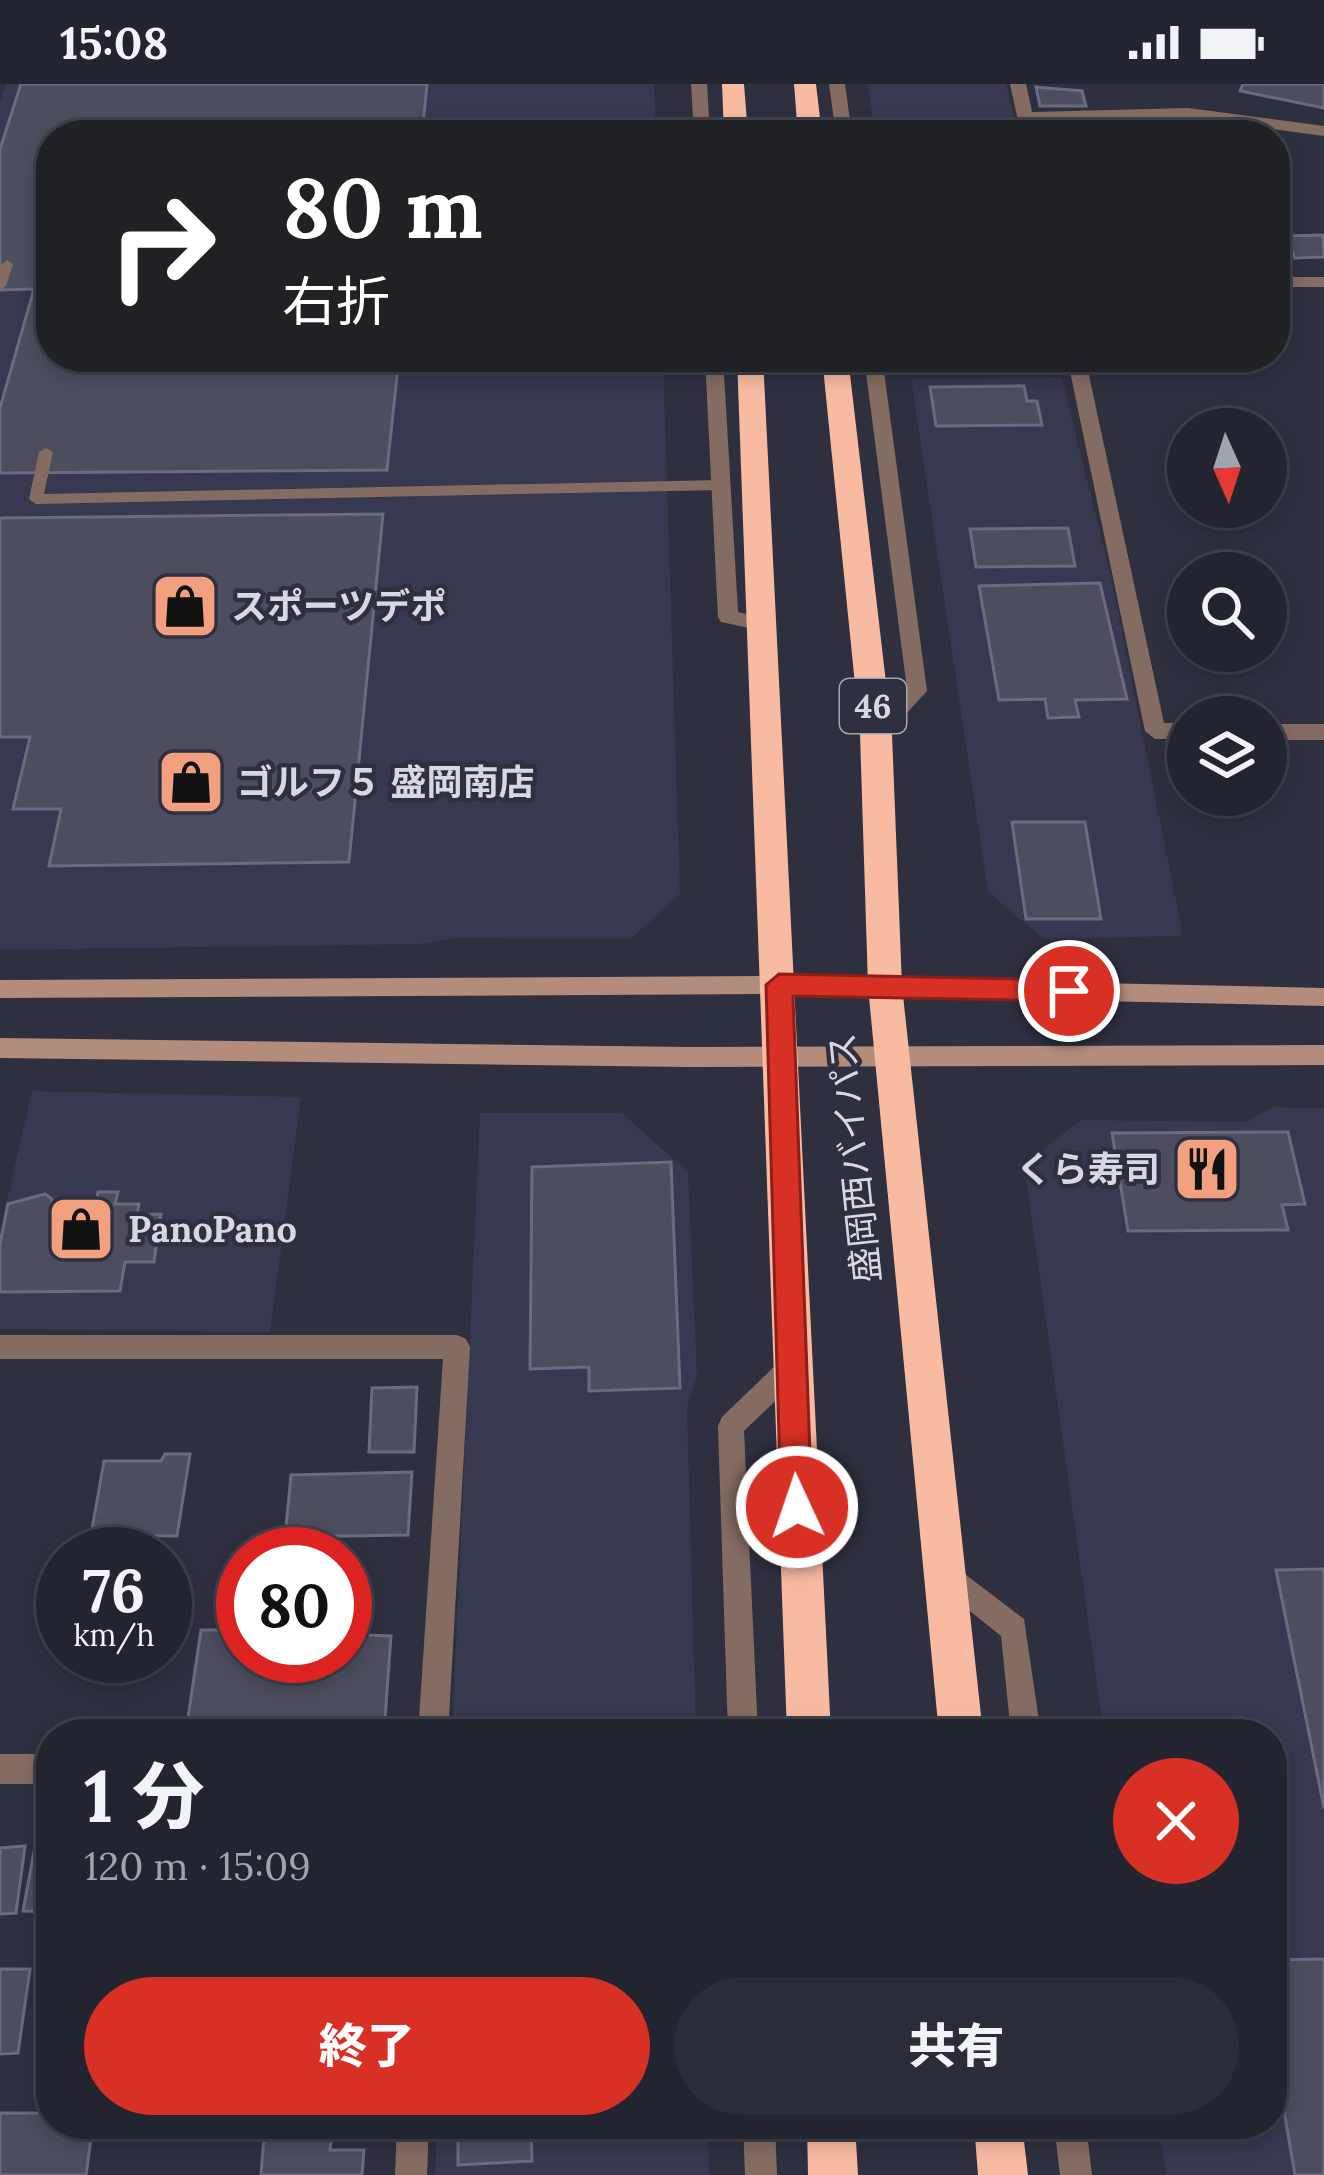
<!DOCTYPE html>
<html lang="ja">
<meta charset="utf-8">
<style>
body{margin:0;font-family:Lora,"Noto Sans JP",serif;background:#2a2c38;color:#f1f3f6;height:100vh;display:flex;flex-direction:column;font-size:45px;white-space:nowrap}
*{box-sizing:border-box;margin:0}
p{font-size:39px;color:#a2a4ab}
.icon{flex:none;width:66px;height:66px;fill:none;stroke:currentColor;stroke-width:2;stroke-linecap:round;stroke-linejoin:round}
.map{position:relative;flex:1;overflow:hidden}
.drawer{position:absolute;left:36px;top:1635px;width:1251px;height:420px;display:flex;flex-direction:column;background:#222430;border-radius:48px;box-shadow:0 6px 18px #0003,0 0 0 3px #3f414c}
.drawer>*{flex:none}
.guide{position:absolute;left:36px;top:36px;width:1254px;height:252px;border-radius:48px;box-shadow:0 6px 18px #0003,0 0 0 3px #3f414c;background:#202124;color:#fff;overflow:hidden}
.needle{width:78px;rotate:177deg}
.buttons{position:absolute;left:1167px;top:324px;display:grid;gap:24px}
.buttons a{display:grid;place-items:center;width:120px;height:120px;border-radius:50%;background:#222430;box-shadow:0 6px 18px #0003,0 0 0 3px #3f414c;font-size:60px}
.speed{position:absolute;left:36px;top:1443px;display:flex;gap:24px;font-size:60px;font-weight:700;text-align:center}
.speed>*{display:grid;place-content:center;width:156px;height:156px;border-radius:50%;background:#222430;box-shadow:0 6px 18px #0003,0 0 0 3px #3f414c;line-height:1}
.speed small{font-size:30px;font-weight:400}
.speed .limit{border:18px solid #d22;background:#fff;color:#111}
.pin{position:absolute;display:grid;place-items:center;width:102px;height:102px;color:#fff;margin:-51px;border:6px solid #fff;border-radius:50%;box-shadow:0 3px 12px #0007}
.me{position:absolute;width:132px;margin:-66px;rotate:357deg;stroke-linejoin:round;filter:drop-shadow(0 0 9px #0008)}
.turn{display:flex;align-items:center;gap:42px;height:252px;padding:0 48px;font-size:54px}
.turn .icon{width:156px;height:156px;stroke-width:2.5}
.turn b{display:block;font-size:84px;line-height:102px}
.round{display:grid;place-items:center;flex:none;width:126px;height:126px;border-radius:63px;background:#2a2c38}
.summary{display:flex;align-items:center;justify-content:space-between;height:204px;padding:0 48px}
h1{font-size:72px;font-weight:800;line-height:90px}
.cta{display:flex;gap:24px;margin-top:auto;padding:24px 48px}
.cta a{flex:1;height:138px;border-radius:72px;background:#d93025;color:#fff;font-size:48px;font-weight:800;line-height:138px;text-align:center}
.cta a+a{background:#2a2c38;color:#f1f3f6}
.status{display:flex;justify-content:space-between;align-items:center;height:84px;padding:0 60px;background:#222430;direction:ltr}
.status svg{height:33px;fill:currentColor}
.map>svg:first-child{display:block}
.built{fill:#36394f}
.building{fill:#4c4e5f;stroke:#696c7e;stroke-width:3}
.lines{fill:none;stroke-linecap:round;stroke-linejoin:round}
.lane{fill:#856c62;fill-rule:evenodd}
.street{fill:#856c62;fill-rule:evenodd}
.secondary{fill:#b38c7c;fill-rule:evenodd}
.highway{fill:#f8bba2;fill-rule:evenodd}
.route{fill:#d93025;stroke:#8d1f18;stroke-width:3}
.labels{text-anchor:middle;stroke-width:9;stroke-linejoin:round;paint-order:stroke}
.shield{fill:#2e3040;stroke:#a4a6b2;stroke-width:3}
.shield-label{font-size:33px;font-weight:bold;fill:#d7d8e3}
.poi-label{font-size:36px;font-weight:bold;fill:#d7d8e3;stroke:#2e3040;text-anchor:start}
.street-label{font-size:36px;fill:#d7d8e3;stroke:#2e3040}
</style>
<div class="status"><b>15:08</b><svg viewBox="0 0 49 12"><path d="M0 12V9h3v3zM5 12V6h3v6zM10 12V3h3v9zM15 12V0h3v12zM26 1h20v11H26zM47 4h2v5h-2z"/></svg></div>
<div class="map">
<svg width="1324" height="2091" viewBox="0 0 1324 2091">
<rect width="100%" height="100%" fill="#2e3040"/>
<path class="built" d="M 6,0 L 654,0 L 656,51 L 51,51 L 51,273 L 663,273 L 680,810 L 630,855 L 456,854 L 421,860 L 0,866 L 0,18 Z
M 868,0 L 1006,0 L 1018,51 L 875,51 Z
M 904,273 L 1066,273 L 1068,283 L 906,284 Z
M 1062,294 L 1111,493 L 1183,852 L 1044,855 L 988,808 L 911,295 Z
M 32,1007 L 301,1013 L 270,1248 L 0,1245 L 0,1146 Z
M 1273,1023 L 1324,1024 L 1324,2091 L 1166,2091 L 1159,2040 L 1272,2040 L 1272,1650 L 1104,1650 L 1024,1080 L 1081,1036 L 1245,1038 Z
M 480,1029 L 622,1029 L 688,1088 L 697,1292 L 687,1324 L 696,1650 L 452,1650 Z
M 437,2040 L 708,2040 L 709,2091 L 435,2091 Z"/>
<path class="building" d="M 21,0 L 427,0 L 422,51 L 51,51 L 51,273 L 399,273 L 387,386 L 0,389 L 0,324 L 34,205 L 0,206 L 0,65 Z
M 1243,0 L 1324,0 L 1324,24 L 1240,7 Z
M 1036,3 L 1082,7 L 1086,22 L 1040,22 Z
M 1323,151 L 1324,173 L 1295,174 L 1286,152 Z
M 1024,302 L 1027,317 L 1037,317 L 1042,341 L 936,342 L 930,303 Z
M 383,430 L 349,778 L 49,782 L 61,725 L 13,725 L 30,653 L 0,653 L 0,434 Z
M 1068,444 L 1075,482 L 976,483 L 970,445 Z
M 1100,499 L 1127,615 L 1075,616 L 1079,633 L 1048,634 L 1045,615 L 999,616 L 979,502 Z
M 1012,738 L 1085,738 L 1101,835 L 1026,835 Z
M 1288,1048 L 1305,1120 L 1282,1121 L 1288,1146 L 1128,1147 L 1112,1049 Z
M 671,1078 L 680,1304 L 589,1307 L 589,1283 L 530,1285 L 532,1083 Z
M 98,1108 L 118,1108 L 115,1120 L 139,1120 L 137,1131 L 161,1130 L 154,1178 L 125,1178 L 120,1207 L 0,1208 L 0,1160 L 8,1120 L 45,1110 L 52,1115 L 52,1120 L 96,1119 Z
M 417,1303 L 414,1368 L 369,1368 L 372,1304 Z
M 165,1370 L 190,1370 L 177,1452 L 91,1451 L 104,1377 L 161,1377 Z
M 412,1388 L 408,1451 L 285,1453 L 291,1391 Z
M 1324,1485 L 1324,1724 L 1276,1486 Z
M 345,1528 L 366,1528 L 363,1551 L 391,1552 L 385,1635 L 261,1634 L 259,1648 L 186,1647 L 201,1546 L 243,1546 L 243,1572 L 345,1572 Z
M 38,1746 L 51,1746 L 51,1828 L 23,1827 Z
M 25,1762 L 16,1829 L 0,1830 L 0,1764 Z
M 1324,1875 L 1324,2091 L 1295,2091 L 1272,1957 L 1272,1876 Z
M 48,1880 L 51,1962 L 35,1962 Z
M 0,1885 L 30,1885 L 18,1969 L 0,1970 Z
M 0,2029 L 51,2029 L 51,2040 L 93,2040 L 86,2091 L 0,2091 Z
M 458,2040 L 531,2040 L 532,2077 L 458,2081 Z
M 332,2051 L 330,2066 L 364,2066 L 362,2091 L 261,2091 L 264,2052 Z"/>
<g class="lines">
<path class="lane" d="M 7,176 L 13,180 L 6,202 L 0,206 L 0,182 Z
M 46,364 L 53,368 L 44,410 L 721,396 L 728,401 L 721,406 L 36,420 L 29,415 L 39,368 Z"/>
<path class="street" d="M 691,0 L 707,0 L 710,51 L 694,51 Z
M 829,0 L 845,0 L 852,51 L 836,51 Z
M 1010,0 L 1026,0 L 1032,28 L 1188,24 L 1324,42 L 1324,52 L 1188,34 L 1034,37 L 1037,51 L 1021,51 Z
M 1275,193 L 1324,193 L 1324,203 L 1275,203 Z
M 705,273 L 723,273 L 738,528 L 774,536 L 774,546 L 767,548 L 721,538 L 718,533 Z
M 864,273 L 882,273 L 927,607 L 883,655 L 869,655 L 866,650 L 869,645 L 907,605 Z
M 1067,273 L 1085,273 L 1164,639 L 1188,639 L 1188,655 L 1155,655 L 1145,647 Z
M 1266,640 L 1324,640 L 1324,656 L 1266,656 Z
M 0,1251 L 457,1251 L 466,1255 L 470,1263 L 448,1650 L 418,1650 L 443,1275 L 0,1275 Z
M 789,1274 L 798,1277 L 802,1286 L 798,1295 L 744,1347 L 758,1650 L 728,1650 L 718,1342 L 722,1333 L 780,1277 Z
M 945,1475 L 1024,1535 L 1041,1650 L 1011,1650 L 1001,1552 L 935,1499 L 931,1489 L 935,1479 Z
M 0,1670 L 51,1670 L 51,1700 L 0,1700 Z
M 397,2040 L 429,2040 L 427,2091 L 395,2091 Z
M 743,2040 L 775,2040 L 777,2091 L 745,2091 Z
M 1054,2040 L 1086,2040 L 1092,2091 L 1060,2091 Z"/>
<path class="secondary" d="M 780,892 L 1324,904 L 1324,922 L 780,910 L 0,914 L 0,896 Z
M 0,954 L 689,963 L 1324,961 L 1324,981 L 689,983 L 0,974 Z"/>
<path class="highway" d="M 722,0 L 744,0 L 748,51 L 724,51 Z
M 794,0 L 816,0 L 822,51 L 798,51 Z
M 737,273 L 763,273 L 831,1650 L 787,1650 Z
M 822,273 L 848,273 L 892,650 L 902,902 L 983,1650 L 939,1650 L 868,902 L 860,650 Z
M 807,2040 L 855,2040 L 858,2091 L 808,2091 Z
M 974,2040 L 1022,2040 L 1028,2091 L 978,2091 Z"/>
</g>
<path class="route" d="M 779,890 L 1069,896 L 1082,907 L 1069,917 L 793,912 L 812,1423 L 808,1433 L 797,1438 L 786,1433 L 781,1423 L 766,901 Z"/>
<defs>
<symbol id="shop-square" viewBox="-11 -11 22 22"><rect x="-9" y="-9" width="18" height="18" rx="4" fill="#f2a07f" stroke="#2e3040"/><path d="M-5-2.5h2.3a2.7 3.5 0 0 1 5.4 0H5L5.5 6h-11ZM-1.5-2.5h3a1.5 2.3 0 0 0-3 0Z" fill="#111"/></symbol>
<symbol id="restaurant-square" viewBox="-11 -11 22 22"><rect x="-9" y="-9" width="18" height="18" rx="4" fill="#f2a07f" stroke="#2e3040"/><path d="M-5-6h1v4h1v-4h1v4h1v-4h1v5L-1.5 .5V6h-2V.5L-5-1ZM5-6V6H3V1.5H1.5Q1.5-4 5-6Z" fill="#111"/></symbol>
</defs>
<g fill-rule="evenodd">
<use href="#shop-square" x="147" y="484" width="76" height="76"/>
<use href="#shop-square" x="153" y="660" width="76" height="76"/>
<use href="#restaurant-square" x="1169" y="1047" width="76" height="76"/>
<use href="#shop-square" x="43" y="1107" width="76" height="76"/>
</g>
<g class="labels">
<rect class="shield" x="840" y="595" width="66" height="54" rx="9"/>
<g class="shield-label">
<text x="873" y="634">46</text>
</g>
<g class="poi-label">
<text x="231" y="535">スポーツデポ</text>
<text x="237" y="711">ゴルフ５ 盛岡南店</text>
<text x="1160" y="1098" text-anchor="end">くら寿司</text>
<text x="128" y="1158">PanoPano</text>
</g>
<g class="street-label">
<text transform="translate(854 1074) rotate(-96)" y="13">盛岡西バイパス</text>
</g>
</g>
</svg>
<div class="buttons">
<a><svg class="needle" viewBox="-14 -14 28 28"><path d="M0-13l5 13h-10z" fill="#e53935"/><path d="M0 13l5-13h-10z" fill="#a2a4ab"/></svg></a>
<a><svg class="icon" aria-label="search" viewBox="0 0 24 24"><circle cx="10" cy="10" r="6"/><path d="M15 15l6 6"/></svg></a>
<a><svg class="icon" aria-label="layers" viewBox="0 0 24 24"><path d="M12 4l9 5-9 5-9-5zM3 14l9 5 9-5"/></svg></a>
</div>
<div class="speed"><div>76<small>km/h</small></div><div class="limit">80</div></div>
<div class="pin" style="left:1069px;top:907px;background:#d93025"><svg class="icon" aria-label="arrive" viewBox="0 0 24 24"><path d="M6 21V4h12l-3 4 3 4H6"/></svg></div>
<svg class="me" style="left:797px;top:1423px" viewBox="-20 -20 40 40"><circle r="17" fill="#d93025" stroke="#fff" stroke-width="3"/><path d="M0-11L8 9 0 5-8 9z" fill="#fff"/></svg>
<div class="guide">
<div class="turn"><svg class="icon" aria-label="right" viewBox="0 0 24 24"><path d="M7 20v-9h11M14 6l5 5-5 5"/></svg><div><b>80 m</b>右折</div></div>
</div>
<section class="drawer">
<div class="summary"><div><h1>1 分</h1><p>120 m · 15:09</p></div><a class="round" style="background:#d93025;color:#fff"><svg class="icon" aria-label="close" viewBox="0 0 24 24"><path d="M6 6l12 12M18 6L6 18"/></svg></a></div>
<div class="cta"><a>終了</a><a>共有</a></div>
</section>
</div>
